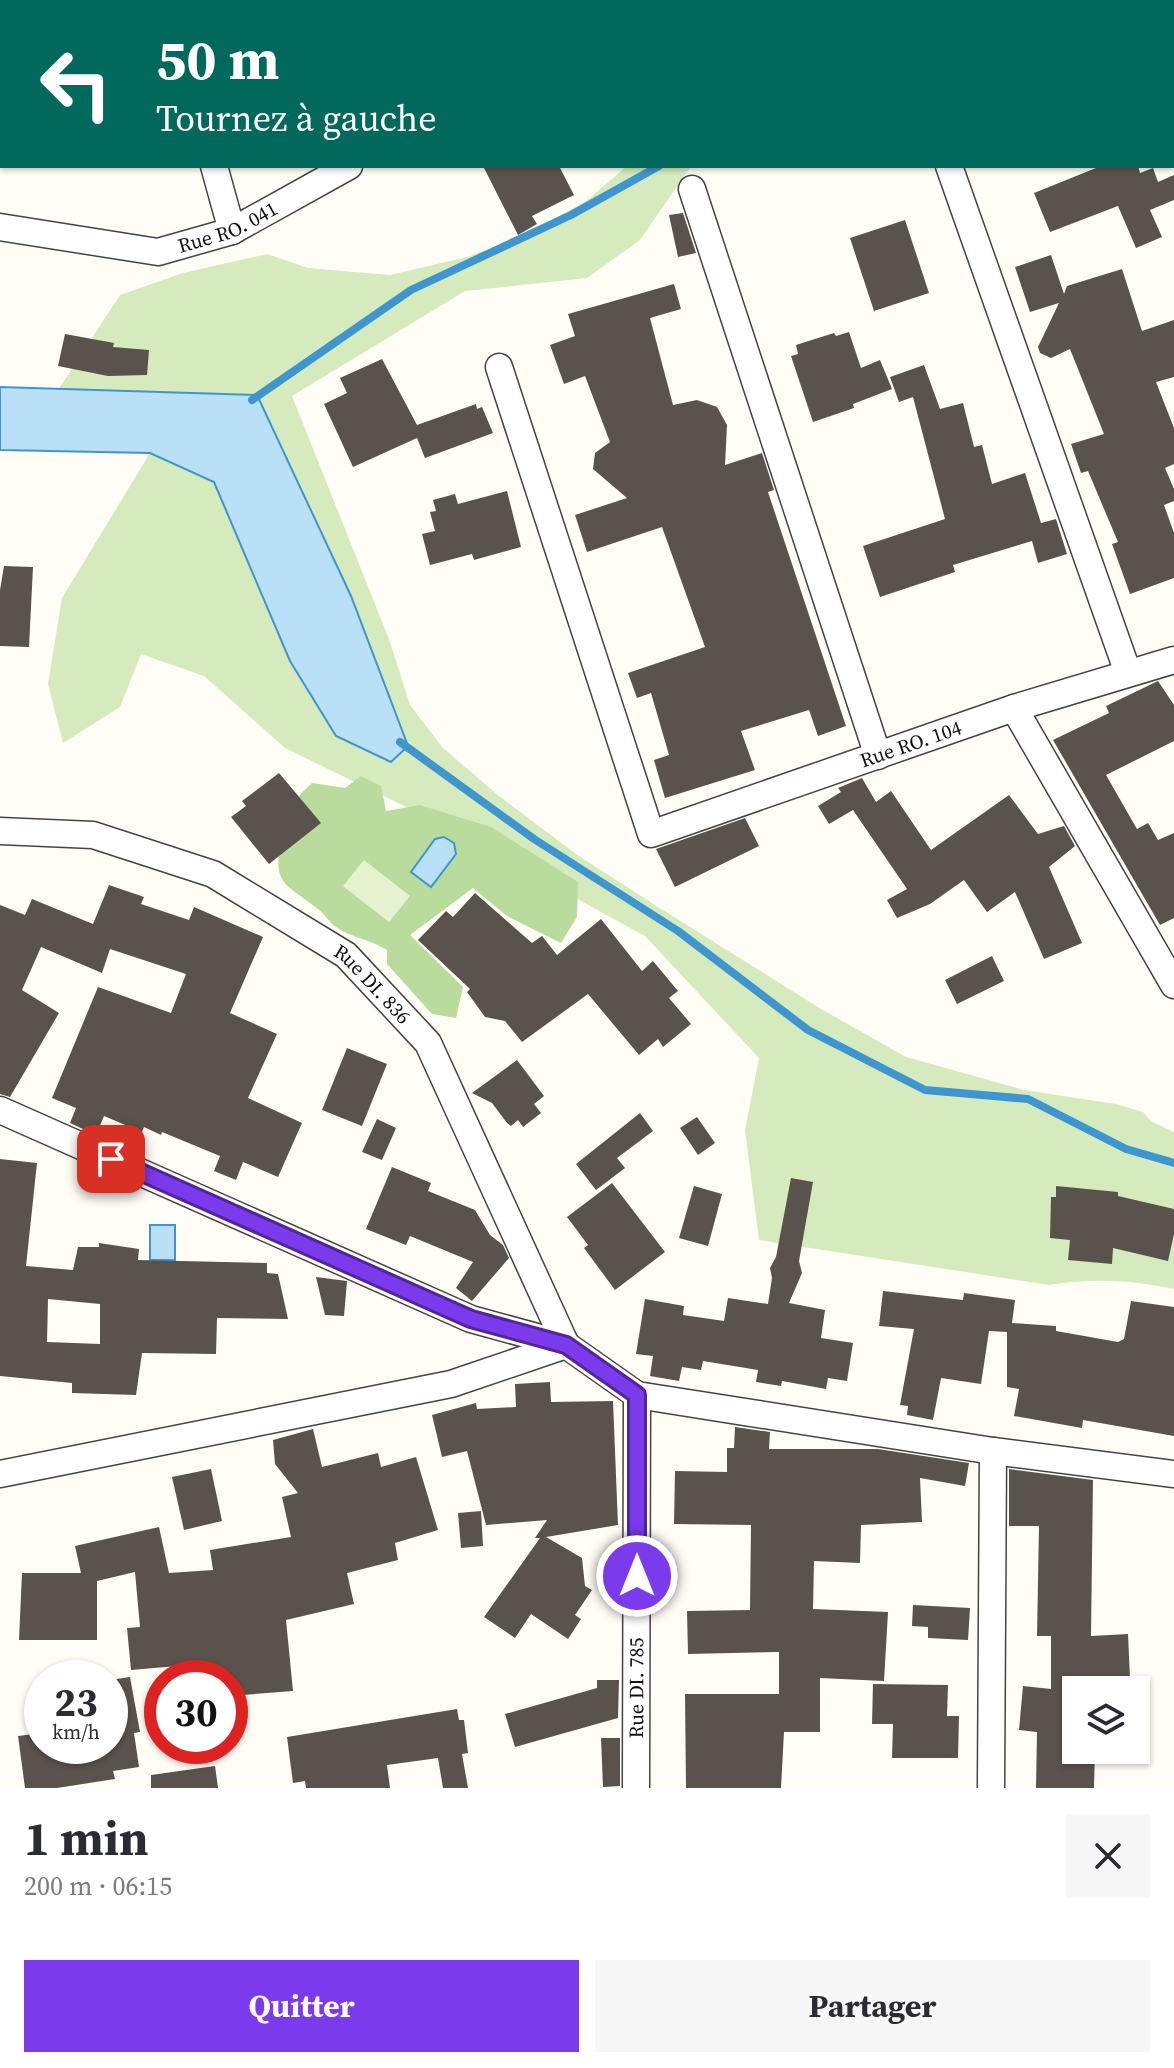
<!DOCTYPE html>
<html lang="fr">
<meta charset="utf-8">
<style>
body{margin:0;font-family:"Source Serif 4",serif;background:#f7f7f7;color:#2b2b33;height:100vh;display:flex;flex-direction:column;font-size:30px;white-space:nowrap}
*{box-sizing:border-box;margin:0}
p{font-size:26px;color:#7c7c81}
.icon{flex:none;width:44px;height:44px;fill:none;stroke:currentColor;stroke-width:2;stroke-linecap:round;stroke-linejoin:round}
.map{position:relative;height:1788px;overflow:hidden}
.details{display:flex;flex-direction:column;background:#fff;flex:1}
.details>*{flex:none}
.top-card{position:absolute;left:0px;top:0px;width:1174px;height:168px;box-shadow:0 2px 6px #0004;background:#00695c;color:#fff;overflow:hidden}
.controls{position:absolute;left:1062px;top:1676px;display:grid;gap:16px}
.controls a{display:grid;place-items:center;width:88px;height:88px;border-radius:0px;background:#fff;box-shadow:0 2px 6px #0004;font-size:40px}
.speed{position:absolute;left:24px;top:1660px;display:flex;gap:16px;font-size:40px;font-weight:700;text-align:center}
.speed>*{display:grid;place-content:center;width:104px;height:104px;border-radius:50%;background:#fff;box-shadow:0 2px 6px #0004;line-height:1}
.speed small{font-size:20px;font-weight:400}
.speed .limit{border:12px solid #d22;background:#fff;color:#111}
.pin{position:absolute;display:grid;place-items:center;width:68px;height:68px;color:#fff;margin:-34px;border-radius:16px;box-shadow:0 4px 12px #0006}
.me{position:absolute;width:88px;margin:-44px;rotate:0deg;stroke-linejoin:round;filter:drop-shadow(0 0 6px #0008)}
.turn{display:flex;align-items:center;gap:28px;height:168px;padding:0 24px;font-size:36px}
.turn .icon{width:104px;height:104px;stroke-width:2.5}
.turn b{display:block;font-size:56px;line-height:68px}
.round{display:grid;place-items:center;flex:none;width:84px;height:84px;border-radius:0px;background:#f7f7f7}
.summary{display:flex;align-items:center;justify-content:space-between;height:136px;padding:0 24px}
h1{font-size:48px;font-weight:700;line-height:60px}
.action{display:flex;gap:16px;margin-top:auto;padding:16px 24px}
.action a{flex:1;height:92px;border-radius:0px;background:#7c3aed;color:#fff;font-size:32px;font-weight:700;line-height:92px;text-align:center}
.action a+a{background:#f7f7f7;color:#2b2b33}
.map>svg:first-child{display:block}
.green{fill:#d5ebbd}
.forest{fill:#b9dc9c}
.pitch{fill:#e6f2cf}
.water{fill:#b9e0f7;stroke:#3f96cf;stroke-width:2}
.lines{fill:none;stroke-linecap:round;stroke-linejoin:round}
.stream{stroke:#3f96cf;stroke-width:8}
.building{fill:#5a524d;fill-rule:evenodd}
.minor-casing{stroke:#444;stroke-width:29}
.minor{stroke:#fff;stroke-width:26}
.route-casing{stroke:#51269a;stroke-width:20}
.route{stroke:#7c3aed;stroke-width:14}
.labels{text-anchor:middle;stroke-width:8;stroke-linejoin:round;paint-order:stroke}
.street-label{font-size:20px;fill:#111;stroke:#fff}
</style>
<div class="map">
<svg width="1174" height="1788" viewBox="0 0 1174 1788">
<rect width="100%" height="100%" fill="#fffdf5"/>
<path class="green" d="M 627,166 L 691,166 L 640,240 L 587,278 L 465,291 L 292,396 L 389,639 L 410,705 L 442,747 L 499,796 L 576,854 L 658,907 L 821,1009 L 906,1057 L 1024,1090 L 1116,1104 L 1143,1112 L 1152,1122 L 1174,1132 L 1174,1289 C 1130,1280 1094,1278 1049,1285 L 759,1240 L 745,1130 L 759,1058 L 645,936 L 431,819 L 285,748 L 204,676 L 141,654 L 120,707 L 63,743 L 48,684 L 62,598 L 150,453 L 214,482 L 290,661 L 391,762 L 408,746 L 351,596 L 257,395 L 58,390 L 120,295 L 183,273 L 267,254 L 308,268 L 390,275 L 467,257 L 518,238 L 585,202 Z"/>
<path class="forest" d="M 361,776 L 381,786 L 386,811 L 420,805 L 491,827 L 578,882 L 577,917 L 561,943 L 507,916 L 473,888 L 410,935 L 463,987 L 456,1018 L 432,1014 L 387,964 L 387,950 C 371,940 350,937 336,927 C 329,922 325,914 318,909 C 285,883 270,885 283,835 C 290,809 292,801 312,783 L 345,788 Z"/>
<path class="pitch" d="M 364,860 L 410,896 L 389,922 L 343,886 Z"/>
<path class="water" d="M 0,387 L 257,395 L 351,596 L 408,746 L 391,762 L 336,736 L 290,661 L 214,482 L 150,453 L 0,450 Z
M 444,837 L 454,843 L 456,854 L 431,887 L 411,872 L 435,839 Z
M 150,1225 L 175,1225 L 175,1260 L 150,1260 Z"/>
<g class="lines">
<path class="stream" d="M 1128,2 L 1129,0
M 252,400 L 411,290 L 571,215 L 659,166
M 400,742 L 534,839 L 678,931 L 808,1030 L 925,1090 L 1028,1099 L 1126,1149 L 1174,1163"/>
</g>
<path class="building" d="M 483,166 L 559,166 L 574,195 L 532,216 L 537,224 L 518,235 Z
M 1101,166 L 1138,166 L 1140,173 L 1153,168 L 1158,182 L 1174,175 L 1174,200 L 1150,210 L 1162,237 L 1136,248 L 1118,206 L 1050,232 L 1034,193 Z
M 683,213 L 696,253 L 678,257 L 669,215 Z
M 905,220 L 929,293 L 874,311 L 850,238 Z
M 1051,255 L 1064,294 L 1067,286 L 1122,269 L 1142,331 L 1174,320 L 1174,377 L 1156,382 L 1174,428 L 1174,464 L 1165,468 L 1174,489 L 1174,501 L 1164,505 L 1174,533 L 1174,578 L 1130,594 L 1112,544 L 1118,542 L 1088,471 L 1081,473 L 1071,444 L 1104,434 L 1070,349 L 1051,358 L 1040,353 L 1038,347 L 1059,303 L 1030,312 L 1015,267 Z
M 674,284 L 681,309 L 650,318 L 673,405 L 697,400 L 717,407 L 727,425 L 725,465 L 762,453 L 774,490 L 768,492 L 846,726 L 818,736 L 809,710 L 741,731 L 755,770 L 665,798 L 654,760 L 669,755 L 651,693 L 637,698 L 628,673 L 705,647 L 662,527 L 587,552 L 575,515 L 627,498 L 593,469 L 595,453 L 610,442 L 585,376 L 564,384 L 550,345 L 575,336 L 568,314 Z
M 849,332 L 861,368 L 880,360 L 892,389 L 853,404 L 854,408 L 813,422 L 791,356 L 798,354 L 796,345 L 834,333 L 836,336 Z
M 65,334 L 114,343 L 113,347 L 149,350 L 147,375 L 108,376 L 58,366 Z
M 382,359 L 417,425 L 476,404 L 477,409 L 482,407 L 493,433 L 425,458 L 417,438 L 353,467 L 324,404 L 347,393 L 340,378 Z
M 924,365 L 940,409 L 963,403 L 974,447 L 982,445 L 992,484 L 1025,473 L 1041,523 L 1056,519 L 1067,554 L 1038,563 L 1032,541 L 953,565 L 955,572 L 880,597 L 863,546 L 945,519 L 913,397 L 899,402 L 890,377 Z
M 507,491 L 521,547 L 474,560 L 472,554 L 430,565 L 422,534 L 435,531 L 430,512 L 436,511 L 433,500 L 455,494 L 458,504 Z
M 4,566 L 33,567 L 29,647 L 0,646 L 0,590 Z
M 1158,681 L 1174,705 L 1174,741 L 1106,775 L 1137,829 L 1148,823 L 1158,840 L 1174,833 L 1174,918 L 1160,925 L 1053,740 L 1109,713 L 1106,706 Z
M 279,773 L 321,823 L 269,864 L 231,817 L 246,806 L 242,801 Z
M 862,778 L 876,802 L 891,791 L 931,850 L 1009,795 L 1038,834 L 1064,826 L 1075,846 L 1049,867 L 1082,943 L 1044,959 L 1015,892 L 987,912 L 964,880 L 930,904 L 897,918 L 887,900 L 907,889 L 853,810 L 829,824 L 818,806 L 841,792 L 838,788 Z
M 745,818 L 759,846 L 675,887 L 656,849 Z
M 109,885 L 144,897 L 141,904 L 189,920 L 194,907 L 263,937 L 230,1013 L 277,1034 L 248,1098 L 302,1123 L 278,1177 L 243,1162 L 236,1180 L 214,1171 L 220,1156 L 162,1132 L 161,1135 L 144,1127 L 142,1132 L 104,1116 L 96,1135 L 70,1123 L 76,1108 L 52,1098 L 98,987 L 171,1013 L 186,974 L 110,949 L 102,973 L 41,947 L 22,990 L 59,1013 L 10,1097 L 0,1094 L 0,905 L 25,915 L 32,899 L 93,924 Z
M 475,893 L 532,943 L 542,936 L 557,955 L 601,919 L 642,971 L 653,961 L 678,991 L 669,998 L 691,1024 L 663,1047 L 658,1039 L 639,1055 L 588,994 L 522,1042 L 505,1021 L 485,1017 L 467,992 L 470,989 L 418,940 L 446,911 L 453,917 Z
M 992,956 L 1004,981 L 957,1004 L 945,980 Z
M 347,1048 L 387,1064 L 362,1126 L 322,1110 Z
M 517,1060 L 544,1096 L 534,1104 L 541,1113 L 523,1127 L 518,1120 L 511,1126 L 507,1123 L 492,1103 L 472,1093 Z
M 640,1113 L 653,1131 L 617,1158 L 625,1168 L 596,1190 L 576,1164 Z
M 697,1117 L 715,1143 L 698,1155 L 680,1128 Z
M 377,1119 L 396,1128 L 382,1160 L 362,1152 Z
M 0,1159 L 37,1163 L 26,1266 L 73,1270 L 78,1247 L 99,1247 L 99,1243 L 139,1249 L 138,1260 L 267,1263 L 267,1273 L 278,1274 L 288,1319 L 217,1318 L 216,1354 L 142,1353 L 136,1395 L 72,1393 L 72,1383 L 0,1376 ZM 48,1299 L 100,1304 L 100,1344 L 47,1342 Z
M 392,1167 L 431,1183 L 428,1191 L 475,1210 L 490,1235 L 503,1245 L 509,1258 L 472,1301 L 456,1288 L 473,1262 L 410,1236 L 406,1245 L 366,1229 Z
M 791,1178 L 813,1182 L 799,1261 L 802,1273 L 789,1303 L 825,1310 L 821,1338 L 853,1343 L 847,1381 L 828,1378 L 826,1389 L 782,1381 L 781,1386 L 756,1382 L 758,1370 L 703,1361 L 701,1370 L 682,1367 L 679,1381 L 650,1376 L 653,1356 L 636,1354 L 645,1299 L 684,1306 L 683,1315 L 724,1321 L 728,1298 L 768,1304 L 772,1278 L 770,1268 L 776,1257 Z
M 612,1183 L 665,1252 L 615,1290 L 584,1248 L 588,1245 L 567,1217 Z
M 694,1186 L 722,1194 L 708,1246 L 679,1238 Z
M 1056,1186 L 1118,1192 L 1118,1196 L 1174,1209 L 1174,1234 L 1168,1261 L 1113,1248 L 1112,1264 L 1068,1260 L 1070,1240 L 1050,1238 L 1051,1197 L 1056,1197 Z
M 316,1277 L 347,1281 L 344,1316 L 325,1315 Z
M 883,1291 L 963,1300 L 964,1293 L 1015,1300 L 1012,1323 L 1056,1326 L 1056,1331 L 1118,1342 L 1124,1339 L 1131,1301 L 1174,1307 L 1174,1436 L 1083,1420 L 1082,1428 L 1014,1416 L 1019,1389 L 1007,1387 L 1007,1332 L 989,1331 L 981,1384 L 941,1378 L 933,1420 L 907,1415 L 908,1406 L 900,1405 L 914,1329 L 879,1326 Z
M 550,1382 L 551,1402 L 613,1401 L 618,1525 L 546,1537 L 582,1558 L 585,1586 L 592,1590 L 575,1615 L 581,1619 L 568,1639 L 531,1614 L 515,1638 L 484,1617 L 540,1538 L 535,1538 L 547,1520 L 486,1525 L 467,1451 L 442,1457 L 432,1415 L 476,1403 L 477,1409 L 516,1407 L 515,1384 Z
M 735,1427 L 770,1432 L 769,1449 L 878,1449 L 969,1463 L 965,1486 L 920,1478 L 922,1522 L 861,1525 L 860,1563 L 814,1561 L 813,1609 L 888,1612 L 884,1681 L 820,1678 L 820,1732 L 784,1732 L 781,1788 L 686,1788 L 685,1694 L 779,1694 L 779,1652 L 688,1654 L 687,1611 L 750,1610 L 751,1525 L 674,1524 L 675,1471 L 727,1472 L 727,1448 L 734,1448 Z
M 313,1429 L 322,1467 L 378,1453 L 381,1467 L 416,1457 L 438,1530 L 395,1543 L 398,1560 L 347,1573 L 354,1604 L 286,1620 L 293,1691 L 230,1696 L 230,1678 L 213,1678 L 212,1663 L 131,1670 L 127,1628 L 140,1627 L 135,1572 L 97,1581 L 97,1640 L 19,1640 L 22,1573 L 81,1573 L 75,1546 L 159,1527 L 169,1573 L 213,1570 L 210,1550 L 291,1537 L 282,1497 L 298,1493 L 275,1464 L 273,1440 Z
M 211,1469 L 222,1521 L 184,1530 L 172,1477 Z
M 1009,1469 L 1093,1480 L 1091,1636 L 1128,1634 L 1130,1679 L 1077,1682 L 1074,1744 L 1076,1750 L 1095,1750 L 1094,1788 L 1036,1788 L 1037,1732 L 1019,1730 L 1023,1686 L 1051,1689 L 1051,1636 L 1037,1636 L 1039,1526 L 1009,1526 Z
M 481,1511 L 483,1546 L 461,1548 L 458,1513 Z
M 913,1605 L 970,1608 L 968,1640 L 928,1638 L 928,1627 L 912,1626 Z
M 130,1677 L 140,1732 L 134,1733 L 139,1767 L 113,1771 L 115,1779 L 57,1788 L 25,1788 L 18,1736 L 42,1733 L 42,1746 L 110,1746 L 110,1680 Z
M 597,1680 L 619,1680 L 618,1718 L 515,1747 L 505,1714 L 597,1688 Z
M 873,1684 L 948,1685 L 947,1716 L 959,1716 L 958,1758 L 892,1758 L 893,1724 L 872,1724 Z
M 457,1709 L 459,1720 L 464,1720 L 468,1753 L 462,1754 L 468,1788 L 443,1788 L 438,1758 L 387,1765 L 390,1788 L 306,1788 L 305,1781 L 293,1783 L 287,1737 Z
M 601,1738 L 620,1738 L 620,1786 L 603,1787 Z
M 215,1766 L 218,1788 L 151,1788 L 151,1775 Z"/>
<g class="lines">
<defs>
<g id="minor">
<path d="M 168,0 L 168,2"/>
<path d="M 541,0 L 542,2"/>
<path d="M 624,2 L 626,0"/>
<path d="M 214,166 L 232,231"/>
<path d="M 949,166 L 1128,673"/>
<path d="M 692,189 L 878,756"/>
<path id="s1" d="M 0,227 L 158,252 L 232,231 L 349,166"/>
<path id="s2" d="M 499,367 L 651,834 L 1014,708 L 1174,660"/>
<path d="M 1014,708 L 1174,985"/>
<path id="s3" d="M 0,831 L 93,835 L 213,874 L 346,955 L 428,1043 L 566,1345 L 451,1384 L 0,1474"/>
<path d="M 0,1110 L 471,1319 L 566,1345 L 637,1395 L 993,1451 L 1174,1474"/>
<path id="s4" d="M 636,1788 L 637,1395"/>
<path d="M 991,1788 L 993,1451"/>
</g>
</defs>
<use href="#minor" class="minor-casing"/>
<use href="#minor" class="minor"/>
</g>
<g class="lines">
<defs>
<path id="route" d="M 111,1159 L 471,1319 L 566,1345 L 637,1395 L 637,1576"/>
</defs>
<use href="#route" class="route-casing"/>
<use href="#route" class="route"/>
</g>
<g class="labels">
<g class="street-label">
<text dy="7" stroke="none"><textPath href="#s1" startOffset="234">Rue RO. 041</textPath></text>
<text dy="7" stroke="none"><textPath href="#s2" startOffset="766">Rue RO. 104</textPath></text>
<text dy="7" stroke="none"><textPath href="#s3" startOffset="414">Rue DI. 836</textPath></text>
<text dy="7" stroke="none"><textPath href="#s4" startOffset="100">Rue DI. 785</textPath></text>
</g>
</g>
</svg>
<div class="controls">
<a><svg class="icon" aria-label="layers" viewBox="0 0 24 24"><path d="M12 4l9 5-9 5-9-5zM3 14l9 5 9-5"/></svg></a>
</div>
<div class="speed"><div>23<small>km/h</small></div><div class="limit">30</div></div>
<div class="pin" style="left:111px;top:1159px;background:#d93025"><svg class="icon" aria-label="arrive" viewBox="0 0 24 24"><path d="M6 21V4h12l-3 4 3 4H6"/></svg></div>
<svg class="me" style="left:637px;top:1576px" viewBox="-20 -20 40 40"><circle r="17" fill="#7c3aed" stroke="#fff" stroke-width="3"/><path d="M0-11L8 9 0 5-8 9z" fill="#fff"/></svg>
<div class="top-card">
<div class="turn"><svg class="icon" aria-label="left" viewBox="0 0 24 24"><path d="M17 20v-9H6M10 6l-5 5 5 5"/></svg><div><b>50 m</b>Tournez à gauche</div></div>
</div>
</div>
<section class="details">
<div class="summary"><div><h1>1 min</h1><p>200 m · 06:15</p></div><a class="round"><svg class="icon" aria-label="close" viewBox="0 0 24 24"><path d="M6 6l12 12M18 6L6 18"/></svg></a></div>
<div class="action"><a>Quitter</a><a>Partager</a></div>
</section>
